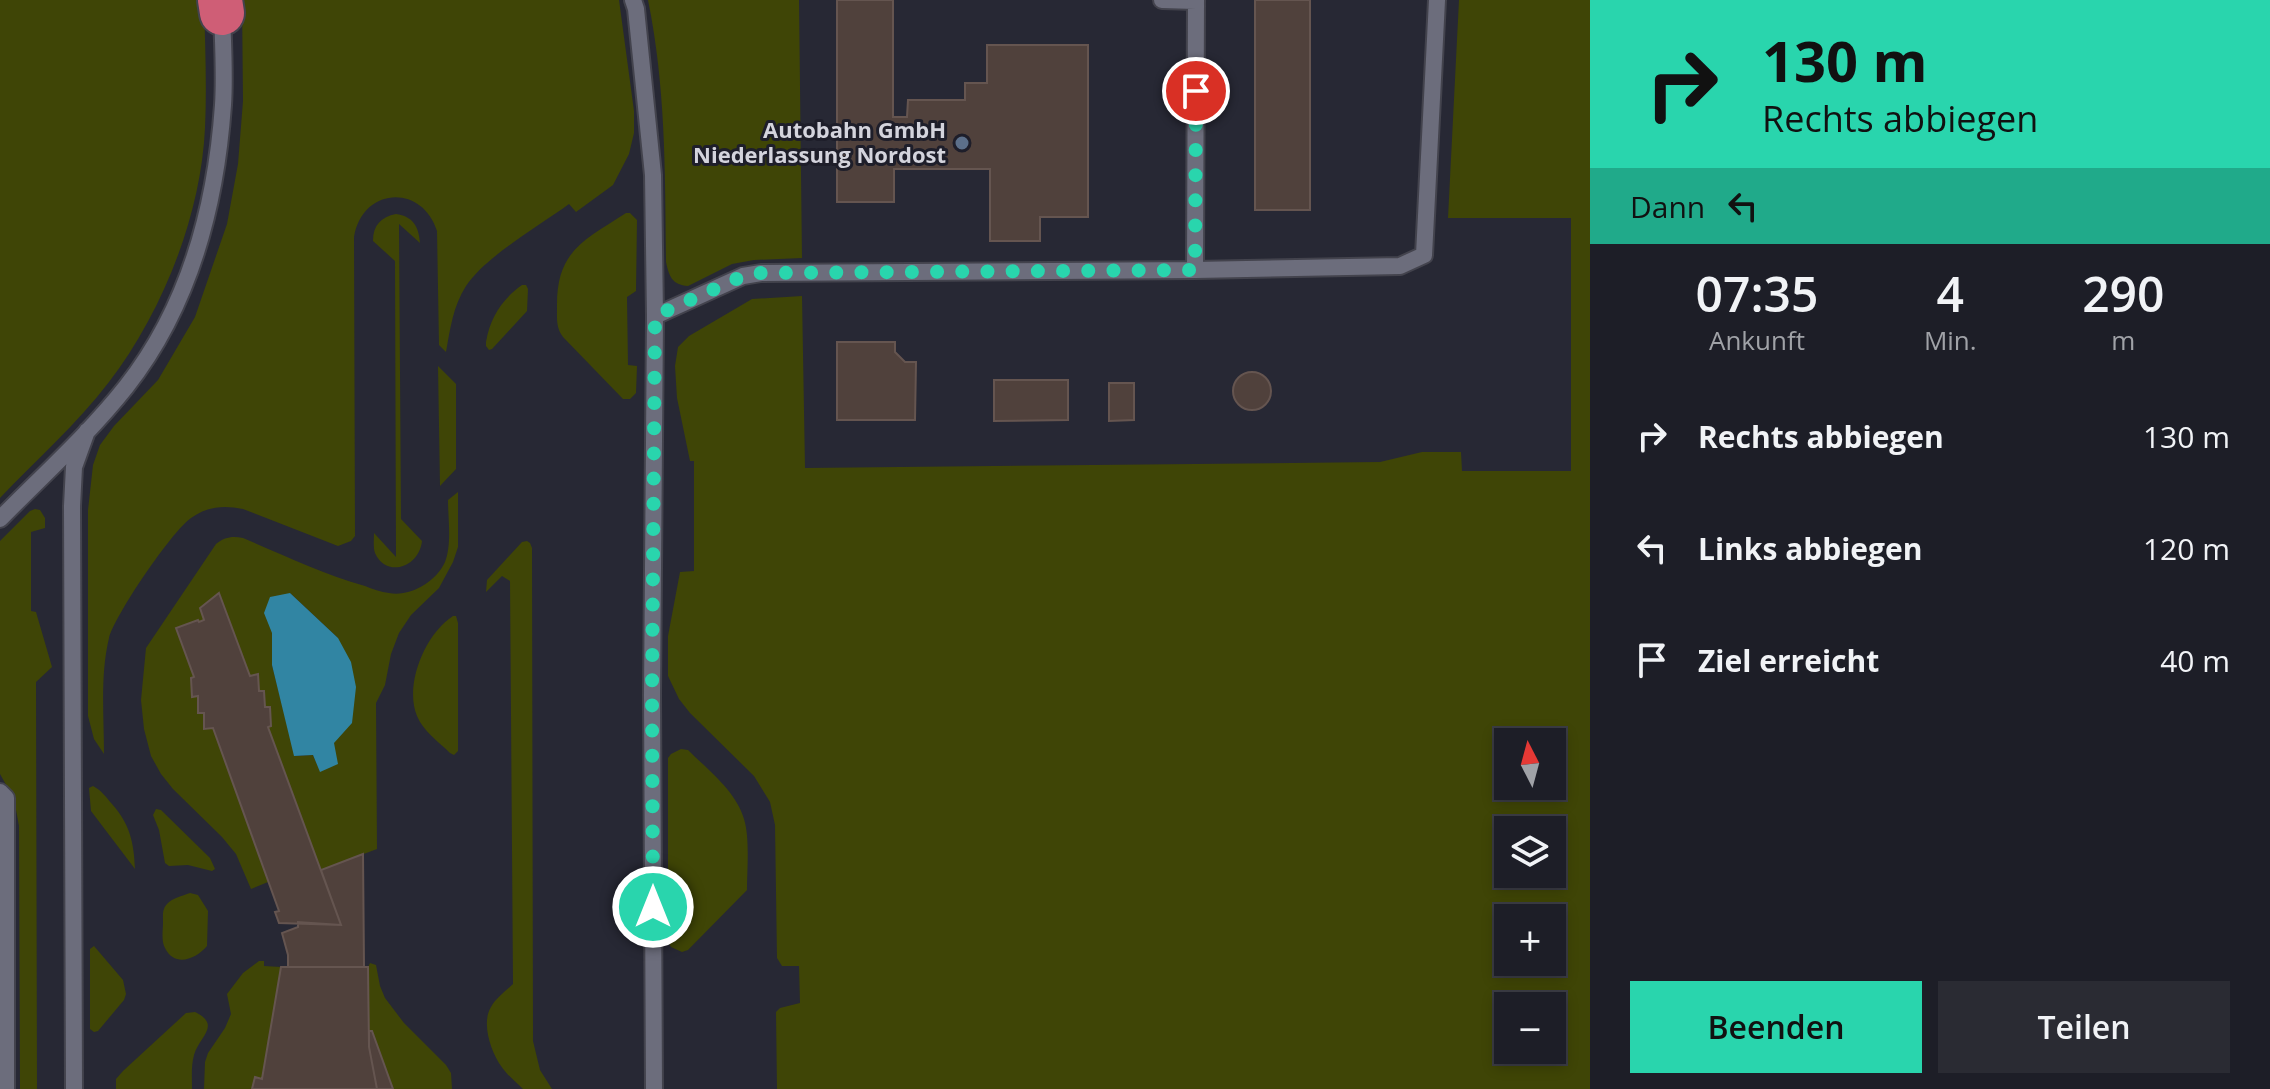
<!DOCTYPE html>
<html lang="de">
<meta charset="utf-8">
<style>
body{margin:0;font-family:"Open Sans",sans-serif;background:#2a2b33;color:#f1f3f6;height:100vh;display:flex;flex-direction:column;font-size:30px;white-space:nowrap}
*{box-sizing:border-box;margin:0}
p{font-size:26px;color:#a0a2a7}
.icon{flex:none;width:44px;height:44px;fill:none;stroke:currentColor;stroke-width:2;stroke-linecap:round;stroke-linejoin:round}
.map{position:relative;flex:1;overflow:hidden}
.drawer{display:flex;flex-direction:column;background:#1d1e27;width:680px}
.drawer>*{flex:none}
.top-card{background:#29d5ad;color:#111;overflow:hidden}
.needle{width:52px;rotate:354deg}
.buttons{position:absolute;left:1494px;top:728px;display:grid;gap:16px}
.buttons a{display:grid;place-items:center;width:72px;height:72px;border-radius:0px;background:#1d1e27;box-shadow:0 4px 12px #0003,0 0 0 2px #3b3c44;font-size:40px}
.pin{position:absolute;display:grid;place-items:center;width:68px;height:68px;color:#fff;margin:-34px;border:4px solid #fff;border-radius:50%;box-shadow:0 2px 8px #0007}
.me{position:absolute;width:88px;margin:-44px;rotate:0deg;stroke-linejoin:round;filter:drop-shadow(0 0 6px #0008)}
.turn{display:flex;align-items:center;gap:28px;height:168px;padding:0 40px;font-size:36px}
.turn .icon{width:104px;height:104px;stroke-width:2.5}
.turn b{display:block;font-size:56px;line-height:68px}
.then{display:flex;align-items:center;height:76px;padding:0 40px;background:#0003;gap:16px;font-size:30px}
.eta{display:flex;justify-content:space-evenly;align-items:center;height:136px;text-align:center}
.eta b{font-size:48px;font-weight:600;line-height:56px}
.action{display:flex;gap:16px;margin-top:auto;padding:16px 40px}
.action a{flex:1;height:92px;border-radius:0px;background:#29d5ad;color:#111;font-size:32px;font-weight:600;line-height:92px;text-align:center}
.action a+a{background:#2a2b33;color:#f1f3f6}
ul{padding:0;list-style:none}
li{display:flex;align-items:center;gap:24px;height:112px;padding:0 40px}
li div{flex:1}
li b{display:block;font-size:30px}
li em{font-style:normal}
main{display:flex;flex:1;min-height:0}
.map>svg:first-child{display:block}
.green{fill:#3f4506;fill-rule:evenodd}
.water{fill:#3185a3}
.building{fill:#50413c;stroke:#655550;stroke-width:2}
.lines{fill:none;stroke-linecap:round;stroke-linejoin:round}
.lane-casing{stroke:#43434d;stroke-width:20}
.highway-casing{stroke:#43434d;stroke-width:48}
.lane{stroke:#6c6d7c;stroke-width:16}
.highway{stroke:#cf5e76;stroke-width:44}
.route{stroke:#29d5ad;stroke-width:14;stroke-dasharray:0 25.2}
.service-dot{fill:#5c6f8a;stroke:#1e1e2a;stroke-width:3}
.labels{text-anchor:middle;stroke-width:6;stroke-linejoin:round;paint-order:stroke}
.poi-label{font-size:22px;font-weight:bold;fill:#d4d4dd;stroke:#1e1e2a;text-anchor:end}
</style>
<main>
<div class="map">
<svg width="1590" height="1089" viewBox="0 0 1590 1089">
<rect width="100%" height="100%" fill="#272834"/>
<path class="green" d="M 0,0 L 204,0 C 205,43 207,86 205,128 C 201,216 162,313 109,382 C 77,424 36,460 0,498 Z
M 242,0 L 619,0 L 634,111 L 634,133 L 629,154 L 613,185 L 576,212 L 569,204 C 539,226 486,256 466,286 C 453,306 450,330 446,352 L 439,345 L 437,231 C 422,183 362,187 354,237 L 355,536 L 351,541 L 338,546 L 243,509 C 224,505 208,506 191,518 C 172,531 115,615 109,638 C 100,675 104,716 104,754 L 94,739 L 88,716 L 88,510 L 93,465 L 100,445 L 114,426 L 158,380 L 195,317 L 227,224 L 238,164 L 243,101 Z
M 648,0 L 799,0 L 802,258 L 754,260 L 732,264 L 688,286 C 672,285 669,276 666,262 C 665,173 666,88 648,0 Z
M 1459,0 L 1590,0 L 1590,1089 L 777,1089 L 776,1012 L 780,1008 L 800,1003 L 799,966 L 782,966 L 777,958 L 775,825 L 770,802 L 754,776 L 690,713 L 679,699 L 668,676 L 668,636 L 680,572 L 694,571 L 694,461 L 690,461 L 677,398 L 675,366 L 678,347 L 689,336 L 752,299 L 802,296 L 805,468 L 1380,462 L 1422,452 L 1461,452 L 1462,471 L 1571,471 L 1571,218 L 1448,218 ZM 1508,742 L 1552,742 L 1552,786 L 1508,786 ZM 1508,830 L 1552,830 L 1552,874 L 1508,874 ZM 1508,918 L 1552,918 L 1552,962 L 1508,962 ZM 1508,1006 L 1552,1006 L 1552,1050 L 1508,1050 Z
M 626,213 L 630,213 L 637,220 L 636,291 L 627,297 L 628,365 L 637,366 L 636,393 L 630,399 L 623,399 L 563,337 C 556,328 557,319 557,308 C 556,251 583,241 626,213 Z
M 396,214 C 413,216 419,227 420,243 L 399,224 L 401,519 L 422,541 C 419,568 386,578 375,553 C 373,547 374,539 374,533 L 396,557 L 395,261 L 373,241 C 373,225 381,217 396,214 Z
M 522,285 L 526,285 L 528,289 L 527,311 L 492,349 L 489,350 L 486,346 L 486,342 C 490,318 502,299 522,285 Z
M 438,366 L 456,384 L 456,469 L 440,486 Z
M 458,492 L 458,547 L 453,562 L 439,588 L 411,615 L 399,633 L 391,654 L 385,685 L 376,703 L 377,849 L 321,870 L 268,727 L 270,707 L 265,707 L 264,691 L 259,691 L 258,675 L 250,676 L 219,593 L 200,608 L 204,620 L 199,622 L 198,620 L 176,628 L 194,677 L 193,697 L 198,696 L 198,713 L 204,713 L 204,729 L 213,728 L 268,882 L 251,889 L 236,854 L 222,837 L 173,789 L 161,774 L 151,756 L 144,729 L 141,700 L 146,648 L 216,544 C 225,537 232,536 243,538 C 283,555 323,574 365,586 C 372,589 381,592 389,593 C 410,597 436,582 445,562 C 452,544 448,519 448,500 ZM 290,593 L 338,638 L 334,743 L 320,771 L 313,755 L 295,756 L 272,665 L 272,633 Z
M 35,509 L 40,510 L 45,518 L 45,528 L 31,532 L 31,611 L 36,612 L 52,667 L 36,682 L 37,1089 L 20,1089 L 19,826 L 14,799 L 0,774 L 0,541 L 30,511 Z
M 527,541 L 530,543 L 532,548 L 533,1041 L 540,1070 L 552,1089 L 523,1089 C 516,1082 507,1075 501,1066 C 491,1052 481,1023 491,1007 C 496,998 506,991 513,984 L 510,581 L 502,576 L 486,592 L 487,580 L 522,542 Z
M 453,616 L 456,616 L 458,623 L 458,751 L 454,755 L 450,753 C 439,742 423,731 417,716 C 404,685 425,634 453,616 Z
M 681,749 L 688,750 C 708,770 736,791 744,819 C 750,838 747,870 747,890 L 688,950 L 682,952 L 671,947 L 668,942 L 668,758 L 671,754 Z
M 93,786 C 101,790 106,797 112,804 C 130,824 134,843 135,869 L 91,811 L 89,788 Z
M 156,809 L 161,810 L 210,858 L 215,869 L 212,871 L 188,865 L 169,866 L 165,863 L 159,830 L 153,815 Z
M 190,893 L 198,895 L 208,911 L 207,946 C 196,959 175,968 165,948 C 161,941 163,930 163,922 C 163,916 162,909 167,904 C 172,898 182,896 190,893 Z
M 94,946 L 123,980 L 126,994 L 124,1000 L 98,1031 L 94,1032 L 90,1029 L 90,949 Z
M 259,961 L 264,961 L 264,966 L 281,967 L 262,1079 L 255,1077 L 252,1089 L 204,1089 L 205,1062 L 208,1053 L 225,1028 L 231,1014 L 227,994 L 243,973 Z
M 370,963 L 376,965 L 380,986 L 385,998 L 404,1023 L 446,1065 L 451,1073 L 452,1089 L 393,1089 L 372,1031 L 369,1031 L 368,967 Z
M 195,1012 C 222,1025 199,1037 194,1055 C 191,1066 192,1078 192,1089 L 116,1089 L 116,1079 L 123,1071 L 186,1013 Z"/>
<path class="water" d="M 290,593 L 338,638 L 351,662 L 356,687 L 352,723 L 334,743 L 338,764 L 320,772 L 313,755 L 294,756 L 272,665 L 272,633 L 264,613 L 270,597 Z"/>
<path class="building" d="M 837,0 L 893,0 L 893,117 L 907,117 L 908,100 L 965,100 L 965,83 L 987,83 L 987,45 L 1088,45 L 1088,217 L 1040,217 L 1040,241 L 990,241 L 990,169 L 894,169 L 894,202 L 837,202 Z
M 1255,0 L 1310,0 L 1310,210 L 1255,210 Z
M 837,342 L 895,342 L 895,352 L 905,362 L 916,362 L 915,420 L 837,420 Z
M1233 391a19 19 0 1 1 38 0a19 19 0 1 1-38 0Z
M 994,380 L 1068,380 L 1068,420 L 994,421 Z
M 1109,383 L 1134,383 L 1134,420 L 1109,421 Z
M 219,593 L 250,676 L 258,674 L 259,691 L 264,691 L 265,707 L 270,707 L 271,726 L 268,727 L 341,925 L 279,923 L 275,912 L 279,911 L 213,728 L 204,729 L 204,713 L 198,713 L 198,696 L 192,697 L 191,678 L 194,677 L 176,628 L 198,620 L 199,622 L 204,620 L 200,608 Z
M 363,854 L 364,967 L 288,967 L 288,955 L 282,933 L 298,927 L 298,922 L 341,925 L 321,870 Z
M 281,967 L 368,967 L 369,1047 L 377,1089 L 252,1089 L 255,1077 L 262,1079 Z
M 369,1031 L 372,1031 L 393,1089 L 377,1089 L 369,1047 Z"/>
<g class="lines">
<defs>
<path id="lane" d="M 633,0 L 636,9 L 653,175 L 655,316 L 652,695 L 654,1089
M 1162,0 L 1196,1
M 1195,270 L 1196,0
M 655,316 L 743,276 L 761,273 L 1195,270 L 1400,266 L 1424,255 L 1437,0
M 0,519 C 42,476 88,435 126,387 C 189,307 216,205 223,105 C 225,75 223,44 222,13
M 0,792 L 6,798 L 6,1089
M 74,1089 L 72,506 L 74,467 L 87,431"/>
<path id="highway" d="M 220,0 L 222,13"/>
</defs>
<use href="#lane" class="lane-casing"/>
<use href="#highway" class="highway-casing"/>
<use href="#lane" class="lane"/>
<use href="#highway" class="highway"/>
</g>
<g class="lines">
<path class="route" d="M 653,907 L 652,695 L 655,316 L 743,276 L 761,273 L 1195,270 L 1196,91"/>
</g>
<circle class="service-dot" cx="962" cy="143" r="8"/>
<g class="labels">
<g class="poi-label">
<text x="946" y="138">Autobahn GmbH<tspan x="946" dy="25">Niederlassung Nordost</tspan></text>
</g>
</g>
</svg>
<div class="buttons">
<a><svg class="needle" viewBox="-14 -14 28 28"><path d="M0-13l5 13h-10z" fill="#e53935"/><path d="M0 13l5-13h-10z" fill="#a0a2a7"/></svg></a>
<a><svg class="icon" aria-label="layers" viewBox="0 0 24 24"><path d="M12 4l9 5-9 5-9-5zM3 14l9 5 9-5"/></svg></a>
<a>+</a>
<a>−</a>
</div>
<div class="pin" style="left:1196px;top:91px;background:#d93025"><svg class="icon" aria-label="arrive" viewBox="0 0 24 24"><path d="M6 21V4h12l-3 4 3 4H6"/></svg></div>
<svg class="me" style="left:653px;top:907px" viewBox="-20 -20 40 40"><circle r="17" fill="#29d5ad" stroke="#fff" stroke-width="3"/><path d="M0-11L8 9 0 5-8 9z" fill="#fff"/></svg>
</div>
<section class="drawer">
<div class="top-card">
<div class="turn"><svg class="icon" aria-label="right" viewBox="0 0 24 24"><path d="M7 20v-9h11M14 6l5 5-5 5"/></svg><div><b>130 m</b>Rechts abbiegen</div></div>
<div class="then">Dann<svg class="icon" aria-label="left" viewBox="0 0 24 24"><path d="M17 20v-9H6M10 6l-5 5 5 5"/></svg></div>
</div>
<div class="eta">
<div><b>07:35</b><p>Ankunft</p></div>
<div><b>4</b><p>Min.</p></div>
<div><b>290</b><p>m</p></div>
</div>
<ul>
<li><svg class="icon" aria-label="right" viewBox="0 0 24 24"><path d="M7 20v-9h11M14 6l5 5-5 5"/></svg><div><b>Rechts abbiegen</b></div><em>130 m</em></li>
<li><svg class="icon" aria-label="left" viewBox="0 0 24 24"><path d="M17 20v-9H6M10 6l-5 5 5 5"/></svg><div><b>Links abbiegen</b></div><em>120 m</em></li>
<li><svg class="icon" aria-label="arrive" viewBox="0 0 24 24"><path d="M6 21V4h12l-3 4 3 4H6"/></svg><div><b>Ziel erreicht</b></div><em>40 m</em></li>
</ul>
<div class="action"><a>Beenden</a><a>Teilen</a></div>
</section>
</main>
